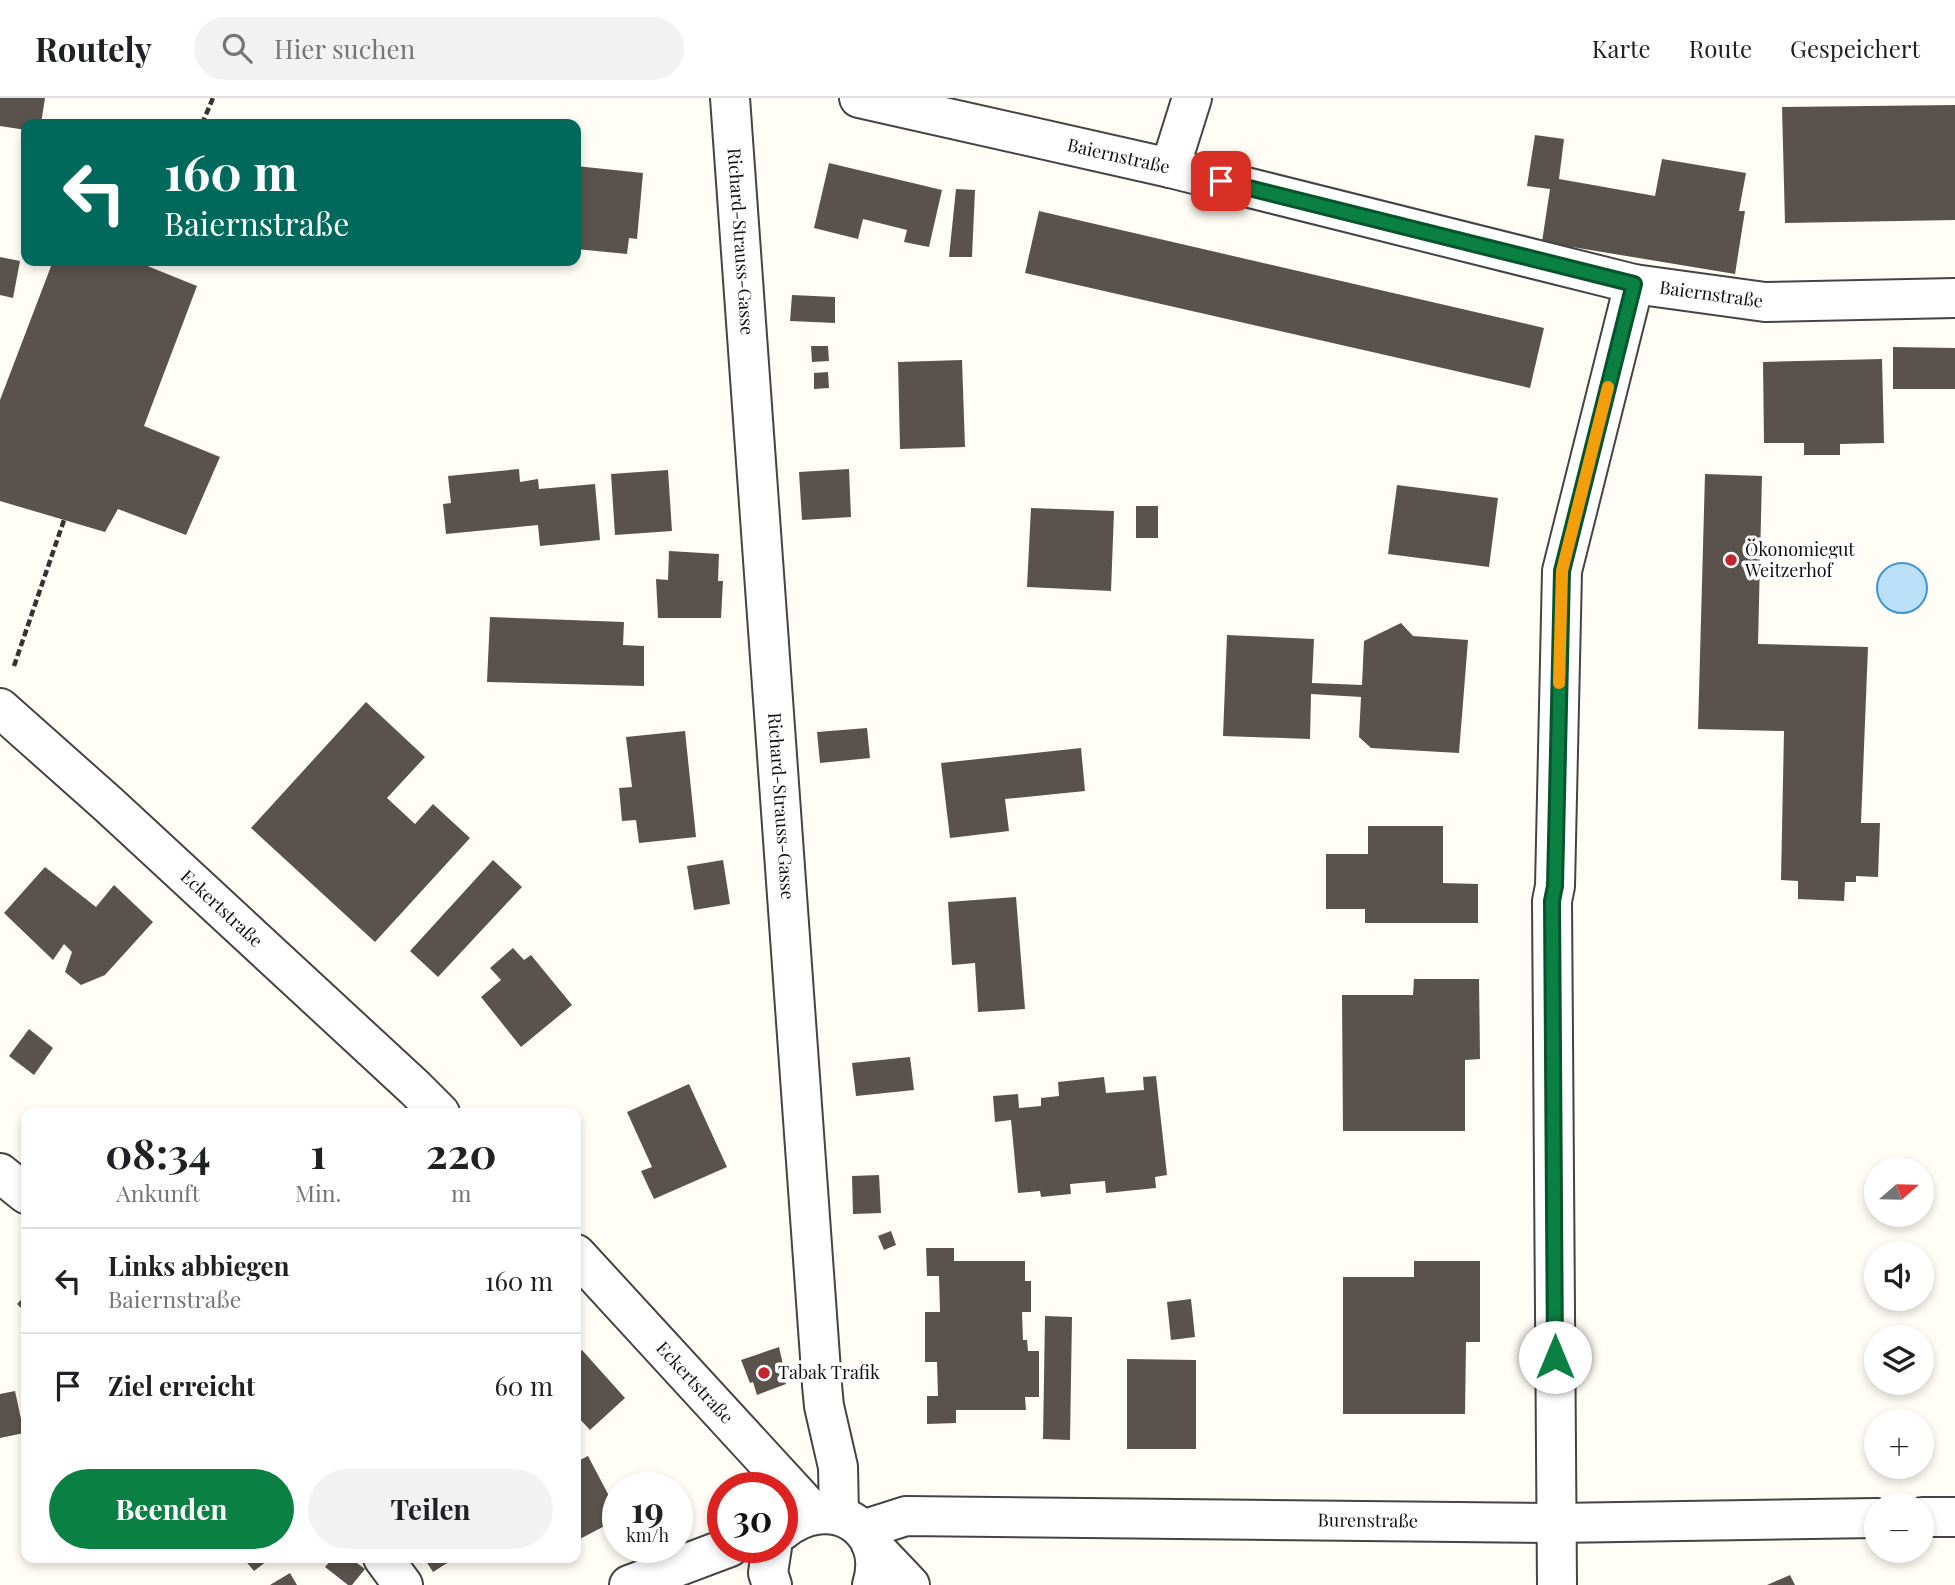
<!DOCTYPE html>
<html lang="de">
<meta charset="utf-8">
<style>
body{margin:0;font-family:"Playfair Display",serif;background:#f2f2f2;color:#202124;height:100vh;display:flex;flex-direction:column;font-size:26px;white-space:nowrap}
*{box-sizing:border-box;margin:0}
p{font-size:23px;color:#757577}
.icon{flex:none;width:38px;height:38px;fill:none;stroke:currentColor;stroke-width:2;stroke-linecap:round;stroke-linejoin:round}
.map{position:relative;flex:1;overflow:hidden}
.panel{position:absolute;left:21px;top:1010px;width:560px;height:455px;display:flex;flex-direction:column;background:#fff;border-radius:14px;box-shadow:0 4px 10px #0003}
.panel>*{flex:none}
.banner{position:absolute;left:21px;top:21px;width:560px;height:147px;border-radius:14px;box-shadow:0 4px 10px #0003;background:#00695c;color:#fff;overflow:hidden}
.needle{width:46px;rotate:70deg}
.fabs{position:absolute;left:1864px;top:1059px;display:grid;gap:14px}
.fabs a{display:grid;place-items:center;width:70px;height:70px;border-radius:50%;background:#fff;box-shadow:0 4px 10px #0003;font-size:35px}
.speed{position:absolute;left:602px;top:1374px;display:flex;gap:14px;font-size:35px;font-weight:700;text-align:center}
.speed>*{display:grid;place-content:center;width:91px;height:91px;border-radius:50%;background:#fff;box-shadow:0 4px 10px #0003;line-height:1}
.speed small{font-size:18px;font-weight:400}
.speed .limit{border:10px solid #d22;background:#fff;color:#111}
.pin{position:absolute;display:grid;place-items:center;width:60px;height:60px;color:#fff;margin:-30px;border-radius:14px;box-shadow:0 4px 10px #0006}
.me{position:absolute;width:77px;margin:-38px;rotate:0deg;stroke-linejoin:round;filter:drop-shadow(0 0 5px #0008)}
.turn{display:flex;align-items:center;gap:24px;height:147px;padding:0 28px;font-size:32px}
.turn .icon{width:91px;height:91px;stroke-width:2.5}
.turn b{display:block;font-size:49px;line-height:60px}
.eta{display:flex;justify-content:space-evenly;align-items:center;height:119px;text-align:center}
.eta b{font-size:42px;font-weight:700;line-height:49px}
.button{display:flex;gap:14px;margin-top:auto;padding:14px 28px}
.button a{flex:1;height:80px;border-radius:42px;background:#0b8043;color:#fff;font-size:28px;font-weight:700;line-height:80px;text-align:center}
.button a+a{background:#f2f2f2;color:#202124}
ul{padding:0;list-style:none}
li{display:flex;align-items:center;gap:21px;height:105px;padding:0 28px;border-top:2px solid #e0e0e0}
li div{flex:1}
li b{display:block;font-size:26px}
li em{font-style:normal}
header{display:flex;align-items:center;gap:42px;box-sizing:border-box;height:98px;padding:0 35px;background:#fff;border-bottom:2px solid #e0e0e0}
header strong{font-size:33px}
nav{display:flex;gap:38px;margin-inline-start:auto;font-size:24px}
.search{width:490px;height:63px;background:#f2f2f2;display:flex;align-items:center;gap:18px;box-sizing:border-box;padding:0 24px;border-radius:38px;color:#757577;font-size:26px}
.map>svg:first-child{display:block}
.water{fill:#b9e0f7;stroke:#3f96cf;stroke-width:2}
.building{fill:#5a524d}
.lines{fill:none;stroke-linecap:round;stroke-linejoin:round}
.minor-casing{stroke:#444;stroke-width:42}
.path{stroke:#333;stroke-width:4.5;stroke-dasharray:7 3.5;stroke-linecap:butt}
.minor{stroke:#fff;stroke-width:38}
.route-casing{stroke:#07532c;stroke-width:18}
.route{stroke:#0b8043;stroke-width:12}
.slow{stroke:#f59e0b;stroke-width:12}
.poi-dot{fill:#c4262e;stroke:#fff;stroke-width:2.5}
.labels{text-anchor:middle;stroke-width:7;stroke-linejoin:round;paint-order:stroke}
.street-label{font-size:18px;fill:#111;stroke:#fff}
.poi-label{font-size:18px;fill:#111;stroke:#fff;text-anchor:start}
</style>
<header>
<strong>Routely</strong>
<div class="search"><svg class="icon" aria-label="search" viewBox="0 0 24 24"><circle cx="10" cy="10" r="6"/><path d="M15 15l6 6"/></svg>Hier suchen</div>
<nav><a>Karte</a><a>Route</a><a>Gespeichert</a></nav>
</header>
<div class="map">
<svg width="1955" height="1487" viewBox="0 0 1955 1487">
<rect width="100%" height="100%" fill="#fffdf5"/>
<path class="water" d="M1877 490a25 25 0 1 1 50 0a25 25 0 1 1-50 0Z"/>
<path class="building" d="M 0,0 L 45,0 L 41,26 L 26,26 L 26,32 L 0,28 Z
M 1955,7 L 1955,122 L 1785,125 L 1782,9 Z
M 1535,37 L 1564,41 L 1559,81 L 1655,98 L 1662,61 L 1746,75 L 1739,113 L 1745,113 L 1735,176 L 1542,144 L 1550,91 L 1527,88 Z
M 829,65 L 942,92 L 929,149 L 904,144 L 907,132 L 863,121 L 858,141 L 814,130 Z
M 576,68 L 643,75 L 637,141 L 629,140 L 627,156 L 576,151 Z
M 956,91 L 975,92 L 972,159 L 949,159 Z
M 1039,113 L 1544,230 L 1530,290 L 1025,175 Z
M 0,159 L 20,163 L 13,200 L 0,197 Z
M 53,163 L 135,163 L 197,188 L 144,328 L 220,359 L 186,437 L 118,411 L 105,434 L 0,403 L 0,302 Z
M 792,197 L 835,199 L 835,225 L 790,223 Z
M 811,248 L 828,248 L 829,263 L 812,264 Z
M 1893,249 L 1955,250 L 1955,291 L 1893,291 Z
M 1882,261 L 1884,345 L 1840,346 L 1840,357 L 1804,357 L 1804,345 L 1764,345 L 1763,264 Z
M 962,262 L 965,349 L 900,351 L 898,264 Z
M 828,274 L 829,290 L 814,291 L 814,275 Z
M 519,371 L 520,384 L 538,381 L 539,391 L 595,386 L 600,442 L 540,448 L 538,427 L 446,436 L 443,406 L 451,405 L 448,378 Z
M 849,371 L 851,419 L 802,422 L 799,374 Z
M 668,372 L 672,433 L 615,437 L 611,376 Z
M 1705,376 L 1762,378 L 1758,546 L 1868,549 L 1861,725 L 1880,725 L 1878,779 L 1856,778 L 1856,784 L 1845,784 L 1844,803 L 1798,801 L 1798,783 L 1781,782 L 1784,633 L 1698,631 Z
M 1397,387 L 1498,400 L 1489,469 L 1388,456 Z
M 1136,408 L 1158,408 L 1158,440 L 1136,440 Z
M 1031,410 L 1114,413 L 1111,493 L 1027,489 Z
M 669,453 L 719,456 L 718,483 L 723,483 L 721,520 L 658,520 L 656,481 L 668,482 Z
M 490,519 L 624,524 L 623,547 L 644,548 L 644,588 L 487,584 Z
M 1401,525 L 1413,538 L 1468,542 L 1459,655 L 1371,650 L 1359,639 L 1361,599 L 1311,596 L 1310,641 L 1223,638 L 1227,537 L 1314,541 L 1312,585 L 1362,587 L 1364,543 Z
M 366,604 L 425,659 L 387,700 L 415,726 L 433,706 L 470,740 L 375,844 L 251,730 Z
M 867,630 L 870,660 L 820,665 L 817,634 Z
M 685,633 L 696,739 L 639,745 L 636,722 L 622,723 L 619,690 L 632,689 L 626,639 Z
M 1081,650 L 1085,693 L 1005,701 L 1009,733 L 950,740 L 941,665 Z
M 1368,728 L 1443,728 L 1443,785 L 1478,786 L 1478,825 L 1365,825 L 1365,811 L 1326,811 L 1326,756 L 1368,756 Z
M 493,762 L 522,789 L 438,879 L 410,853 Z
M 723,762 L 730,806 L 694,812 L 687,768 Z
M 45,769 L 96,809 L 114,787 L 153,824 L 105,877 L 81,887 L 65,874 L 72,854 L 64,846 L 53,862 L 4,815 Z
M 1016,799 L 1025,911 L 978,914 L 975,865 L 952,867 L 948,804 Z
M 513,850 L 524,862 L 531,857 L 572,907 L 521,949 L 481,899 L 501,882 L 490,870 Z
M 1414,881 L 1479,881 L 1480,961 L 1465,962 L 1465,1033 L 1343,1033 L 1342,897 L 1413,897 Z
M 29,931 L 53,950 L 34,977 L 9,958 Z
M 910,959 L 914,992 L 856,998 L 852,965 Z
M 1156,978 L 1167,1077 L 1155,1079 L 1156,1090 L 1106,1095 L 1105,1083 L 1070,1086 L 1071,1096 L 1041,1099 L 1040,1093 L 1018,1095 L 1011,1022 L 995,1024 L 993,998 L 1018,996 L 1019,1010 L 1041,1008 L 1041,1000 L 1059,998 L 1058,984 L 1104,979 L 1106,995 L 1144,992 L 1143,979 Z
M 689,986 L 727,1069 L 654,1101 L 641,1073 L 652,1069 L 627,1014 Z
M 879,1077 L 881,1115 L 853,1116 L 852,1078 Z
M 891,1133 L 896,1147 L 884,1152 L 878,1138 Z
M 926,1150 L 954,1150 L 954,1163 L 1025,1163 L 1025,1183 L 1031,1183 L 1031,1214 L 1022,1214 L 1023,1242 L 1027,1242 L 1028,1253 L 1039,1253 L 1039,1299 L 1025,1299 L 1026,1312 L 956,1312 L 956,1325 L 927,1326 L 927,1298 L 938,1298 L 937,1264 L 925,1264 L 925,1214 L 940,1214 L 939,1178 L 927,1178 Z
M 1414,1163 L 1480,1163 L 1480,1244 L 1466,1244 L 1465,1316 L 1343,1316 L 1343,1179 L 1414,1179 Z
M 26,1196 L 26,1215 L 17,1206 Z
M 1191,1201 L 1195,1239 L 1171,1242 L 1167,1204 Z
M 1045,1218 L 1072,1219 L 1070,1342 L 1043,1341 Z
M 779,1249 L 784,1271 L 781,1272 L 786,1286 L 757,1297 L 753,1284 L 750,1285 L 741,1262 Z
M 582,1252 L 625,1300 L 590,1332 L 576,1317 L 576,1258 Z
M 1127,1261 L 1196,1262 L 1196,1351 L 1127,1351 Z
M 15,1293 L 24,1335 L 0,1340 L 0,1296 Z
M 588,1358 L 618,1415 L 618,1421 L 576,1443 L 576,1364 Z
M 243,1460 L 271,1460 L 254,1473 Z
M 333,1460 L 350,1460 L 365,1471 L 352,1487 L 348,1487 L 325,1469 Z
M 424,1460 L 455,1460 L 433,1474 Z
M 290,1475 L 297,1487 L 270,1487 Z
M 1790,1477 L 1795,1487 L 1767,1487 Z"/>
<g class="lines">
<defs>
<g id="minor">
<path id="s1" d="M 730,0 L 822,1287 L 824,1308 L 838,1369 L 839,1417"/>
<path id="s2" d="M 859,0 L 1170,70 L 1634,186 L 1765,204 L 1955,200"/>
<path d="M 1170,70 L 1192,0"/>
<path id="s3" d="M 0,610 L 108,706 L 415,990 L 440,1015"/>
<path d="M 0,1075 L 26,1096"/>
<path id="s4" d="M 576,1156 L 814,1415"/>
<path d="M 1922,1419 L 1955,1419"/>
<path id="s5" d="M 862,1432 L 906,1418 L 1556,1425 L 1876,1420"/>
<path d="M 782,1433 C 829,1394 890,1428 872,1487"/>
<path d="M 871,1446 L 910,1487"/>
<path d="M 772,1449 L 768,1475 L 772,1487"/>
<path d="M 383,1460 L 403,1487"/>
<path d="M 629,1487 L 730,1449"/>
<path d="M 1557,1487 L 1552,803 L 1555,788 L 1562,473 L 1634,186"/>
</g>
</defs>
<use href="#minor" class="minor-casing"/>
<path class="path" d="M 202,26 L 213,0
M 145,167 L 146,163
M 14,568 L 64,422"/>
<use href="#minor" class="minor"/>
</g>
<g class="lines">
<defs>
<path id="route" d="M 1221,83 L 1634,186 L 1562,473 L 1555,788 L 1552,803 L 1555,1259"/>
</defs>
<use href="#route" class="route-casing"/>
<use href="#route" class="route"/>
<path class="slow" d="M 1559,585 L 1562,473 L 1608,289"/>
</g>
<g class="poi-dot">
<circle cx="1731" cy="462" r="7"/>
<circle cx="764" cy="1275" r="7"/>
</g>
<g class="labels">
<g class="street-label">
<text dy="6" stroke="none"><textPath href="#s2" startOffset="266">Baiernstraße</textPath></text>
<text dy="6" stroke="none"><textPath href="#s1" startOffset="144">Richard-Strauss-Gasse</textPath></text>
<text dy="6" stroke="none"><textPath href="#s2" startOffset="875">Baiernstraße</textPath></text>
<text dy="6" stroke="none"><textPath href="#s1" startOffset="710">Richard-Strauss-Gasse</textPath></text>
<text dy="6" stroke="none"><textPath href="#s3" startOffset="299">Eckertstraße</textPath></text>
<text dy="6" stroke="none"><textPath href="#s4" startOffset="175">Eckertstraße</textPath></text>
<text dy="6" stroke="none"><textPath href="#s5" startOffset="508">Burenstraße</textPath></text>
</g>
<g class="poi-label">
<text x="1745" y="458">Ökonomiegut<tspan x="1745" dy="21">Weitzerhof</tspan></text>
<text x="778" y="1281">Tabak Trafik</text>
</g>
</g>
</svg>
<div class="fabs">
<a><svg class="needle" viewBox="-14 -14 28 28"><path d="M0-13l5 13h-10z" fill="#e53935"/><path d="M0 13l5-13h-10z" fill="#757577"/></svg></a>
<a><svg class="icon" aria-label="sound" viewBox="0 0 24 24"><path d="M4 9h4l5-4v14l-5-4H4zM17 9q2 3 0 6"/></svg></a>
<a><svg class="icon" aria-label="layers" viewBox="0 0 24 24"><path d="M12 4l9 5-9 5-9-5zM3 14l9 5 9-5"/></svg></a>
<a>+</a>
<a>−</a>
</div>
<div class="speed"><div>19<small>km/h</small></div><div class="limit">30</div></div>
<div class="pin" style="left:1221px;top:83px;background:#d93025"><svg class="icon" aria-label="arrive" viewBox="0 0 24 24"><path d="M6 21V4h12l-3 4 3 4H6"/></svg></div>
<svg class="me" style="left:1555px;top:1259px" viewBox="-20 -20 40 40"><circle r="19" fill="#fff"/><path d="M0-13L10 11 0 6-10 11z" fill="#0b8043"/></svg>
<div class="banner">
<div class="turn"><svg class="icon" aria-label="left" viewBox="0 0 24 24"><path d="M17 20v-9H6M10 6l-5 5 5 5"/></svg><div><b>160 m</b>Baiernstraße</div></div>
</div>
<section class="panel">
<div class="eta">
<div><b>08:34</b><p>Ankunft</p></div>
<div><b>1</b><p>Min.</p></div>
<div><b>220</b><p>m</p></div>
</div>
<ul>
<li><svg class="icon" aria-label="left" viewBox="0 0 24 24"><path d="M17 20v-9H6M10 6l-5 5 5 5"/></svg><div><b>Links abbiegen</b><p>Baiernstraße</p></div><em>160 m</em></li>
<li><svg class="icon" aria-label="arrive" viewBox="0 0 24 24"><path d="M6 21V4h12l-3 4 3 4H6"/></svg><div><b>Ziel erreicht</b></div><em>60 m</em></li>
</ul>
<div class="button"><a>Beenden</a><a>Teilen</a></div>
</section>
</div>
